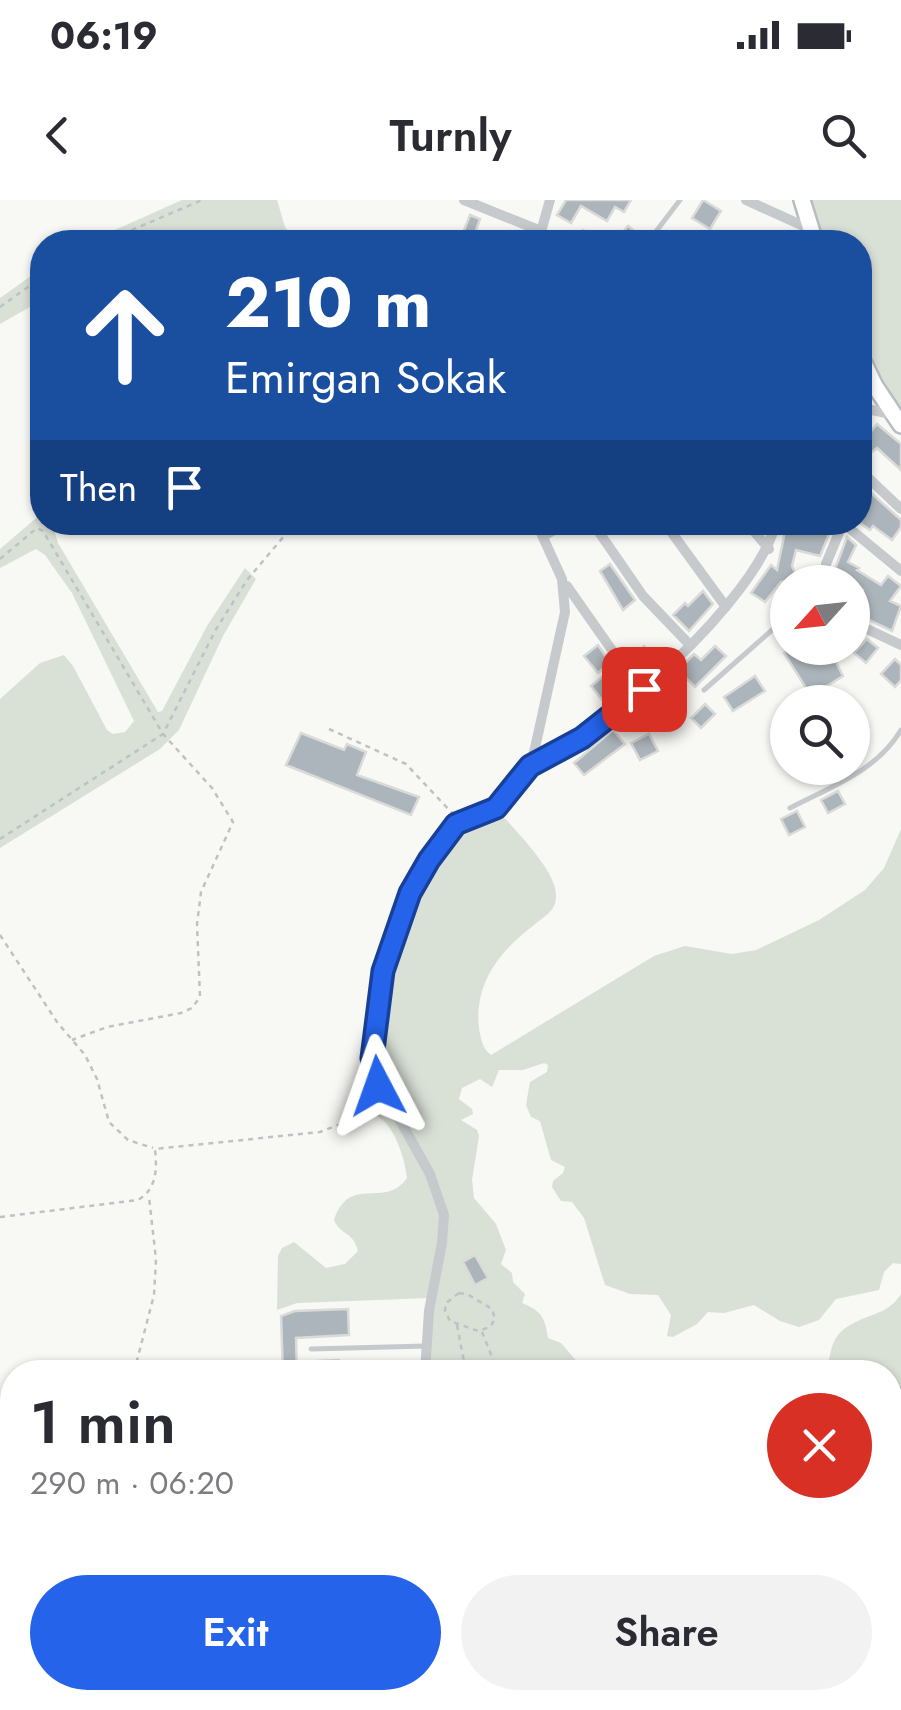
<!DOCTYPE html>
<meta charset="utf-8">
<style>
body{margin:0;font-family:Jost,sans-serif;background:#f2f2f3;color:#2b2b33;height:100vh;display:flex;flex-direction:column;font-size:38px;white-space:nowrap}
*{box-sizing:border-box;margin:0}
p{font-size:32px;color:#7c7c81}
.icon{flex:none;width:55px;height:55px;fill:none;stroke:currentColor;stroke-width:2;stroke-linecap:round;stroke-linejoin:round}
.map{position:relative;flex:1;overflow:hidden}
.panel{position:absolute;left:0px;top:1160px;width:902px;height:350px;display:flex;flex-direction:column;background:#fff;border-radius:40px 40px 0 0;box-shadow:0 2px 8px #0004}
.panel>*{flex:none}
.guide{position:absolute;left:30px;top:30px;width:842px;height:305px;border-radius:40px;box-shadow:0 2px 8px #0004;background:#1a4fa0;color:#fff;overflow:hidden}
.needle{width:65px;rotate:243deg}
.fabs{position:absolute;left:770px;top:365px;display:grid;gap:20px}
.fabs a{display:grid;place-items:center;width:100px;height:100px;border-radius:50%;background:#fff;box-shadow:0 2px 8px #0004;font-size:50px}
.pin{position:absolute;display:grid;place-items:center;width:85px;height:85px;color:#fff;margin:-42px;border-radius:20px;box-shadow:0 5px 15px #0006}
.me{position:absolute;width:110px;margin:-55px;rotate:356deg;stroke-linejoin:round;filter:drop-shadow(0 0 8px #0008)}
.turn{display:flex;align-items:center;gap:35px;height:210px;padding:0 30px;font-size:45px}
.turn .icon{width:130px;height:130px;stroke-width:2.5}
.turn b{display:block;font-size:70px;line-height:85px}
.then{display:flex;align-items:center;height:95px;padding:0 30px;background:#0003;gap:20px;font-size:38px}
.round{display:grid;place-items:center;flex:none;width:105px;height:105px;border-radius:52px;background:#f2f2f3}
.summary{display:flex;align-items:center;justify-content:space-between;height:170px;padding:0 30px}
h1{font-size:60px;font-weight:600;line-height:75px}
.primary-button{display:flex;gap:20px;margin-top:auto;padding:20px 30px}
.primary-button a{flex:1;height:115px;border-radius:60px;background:#2563eb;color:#fff;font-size:40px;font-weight:600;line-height:115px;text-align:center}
.primary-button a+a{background:#f2f2f3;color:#2b2b33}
.status{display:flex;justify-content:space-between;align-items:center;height:70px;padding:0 50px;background:#fff;direction:ltr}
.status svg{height:28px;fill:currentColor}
header{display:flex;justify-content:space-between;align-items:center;height:130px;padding:0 30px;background:#fff;font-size:45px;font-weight:600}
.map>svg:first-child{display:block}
.green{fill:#d9e0d6}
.building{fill:#acb5bb;stroke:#dadad8;stroke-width:2.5}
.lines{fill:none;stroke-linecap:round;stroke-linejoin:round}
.secondary-casing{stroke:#b8bdc2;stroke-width:20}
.path{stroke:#bfc2c4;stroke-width:2.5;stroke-dasharray:5 5;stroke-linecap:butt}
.lane{stroke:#c6cacd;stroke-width:5}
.street{stroke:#c6cacd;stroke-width:10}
.secondary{stroke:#fff;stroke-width:15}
.route-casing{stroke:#184099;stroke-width:25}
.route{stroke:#2563eb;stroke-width:18}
</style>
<div class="status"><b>06:19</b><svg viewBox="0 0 49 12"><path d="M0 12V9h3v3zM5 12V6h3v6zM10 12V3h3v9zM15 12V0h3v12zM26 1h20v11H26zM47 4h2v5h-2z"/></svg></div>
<header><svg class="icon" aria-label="back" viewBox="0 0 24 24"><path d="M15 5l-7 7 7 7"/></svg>Turnly<svg class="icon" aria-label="search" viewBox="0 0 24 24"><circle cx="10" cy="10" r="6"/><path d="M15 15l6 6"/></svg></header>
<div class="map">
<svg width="901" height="1510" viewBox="0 0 901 1510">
<rect width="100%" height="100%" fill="#f8f8f5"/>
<path class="green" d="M 182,0 L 277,0 L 285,27 L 296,42 L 140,42 L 134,39 L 128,42 L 88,42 Z
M 802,0 L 901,0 L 901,225 L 860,155 L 860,42 L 815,42 Z
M 42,68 L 42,100 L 0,124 L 0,98 Z
M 42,313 L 42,322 L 52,323 L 58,343 L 158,512 L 162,511 L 207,426 L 245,368 L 256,379 L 223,436 L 179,530 L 160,549 L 0,648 L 0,499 L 40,463 L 64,455 L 73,466 L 107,530 L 113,534 L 125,532 L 134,521 L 72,393 L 45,355 L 36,349 L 0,368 L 0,349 Z
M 496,608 C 512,628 557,670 556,696 C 556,711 545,716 534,725 C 500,751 474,783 479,828 C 481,839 482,848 491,855 L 654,756 L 685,746 L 732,754 L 756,750 L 819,720 L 865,690 L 884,668 L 901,629 L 901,1064 L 893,1063 L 884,1072 L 879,1090 L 836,1099 L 819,1120 L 799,1127 L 780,1121 L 754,1105 L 724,1113 L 708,1112 L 697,1124 L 673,1137 L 667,1136 L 671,1115 L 658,1095 L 630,1094 L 605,1085 L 584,1018 L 572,1002 L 561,1001 L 552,987 L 553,981 L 563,973 L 565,967 L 551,960 L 540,921 L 531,917 L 526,905 L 530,882 L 547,872 L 548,865 L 544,863 L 523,870 L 499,870 L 492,887 L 480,879 L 462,888 L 459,899 L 472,909 L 473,914 L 461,920 L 477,930 L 479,936 L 472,980 L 474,998 L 496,1024 L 506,1050 L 501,1064 L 512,1073 L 513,1082 L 525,1094 L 522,1103 C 542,1111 545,1118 548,1138 L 561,1143 L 586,1172 L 425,1172 L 430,1098 L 297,1103 L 277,1110 L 278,1056 L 282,1048 L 294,1042 L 326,1068 L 345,1064 L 358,1051 C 353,1031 340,1035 334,1020 C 350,973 385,1010 407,978 C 405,960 396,929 380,918 C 371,912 366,917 358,910 L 373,857 L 374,831 L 400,717 L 456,624 Z
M 901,1094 L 901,1188 L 890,1192 L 890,1172 L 825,1172 C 831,1160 829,1145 839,1134 C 858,1113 886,1119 901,1094 Z
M 890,1368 L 901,1392 L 901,1451 L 890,1454 Z"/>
<path class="building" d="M 566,0 L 631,0 L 624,12 L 615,7 L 607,21 L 581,6 L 571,23 L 557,15 Z
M 703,0 L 721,11 L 710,29 L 692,18 Z
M 470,15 L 480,19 L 474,36 L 463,33 Z
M 628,26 L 643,38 L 642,42 L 615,42 Z
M 583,30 L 605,42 L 575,42 Z
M 877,224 L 901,244 L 901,270 L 877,248 L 860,261 L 860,245 Z
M 870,292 L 901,320 L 901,327 L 892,340 L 873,326 L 870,330 L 860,323 L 860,306 Z
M 787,322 L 834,322 L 820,356 L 796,350 L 792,366 L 798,379 L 781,382 L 765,402 L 751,393 L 771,365 L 777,370 Z
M 847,337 L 856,345 L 848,362 L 859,368 L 857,370 L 881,385 L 888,376 L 901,386 L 890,401 L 901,406 L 892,431 L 852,412 L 863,390 L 834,372 Z
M 610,364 L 635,400 L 623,410 L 600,371 Z
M 703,391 L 713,404 L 689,431 L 673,415 L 685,403 L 688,406 Z
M 867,439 L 878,448 L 866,463 L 854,453 Z
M 598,445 L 610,463 L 598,473 L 584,456 Z
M 644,446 L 657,461 L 642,474 L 629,459 Z
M 715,446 L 726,456 L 695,487 L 678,470 L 694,454 L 701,460 Z
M 792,448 L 808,448 L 813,457 L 829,448 L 843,476 L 811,496 L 784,453 Z
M 895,459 L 901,465 L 901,480 L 895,487 L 881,474 Z
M 607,473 L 624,493 L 608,507 L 591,486 Z
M 755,476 L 765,491 L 733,511 L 724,497 Z
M 660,488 L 674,504 L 660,516 L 657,513 L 639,529 L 628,517 Z
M 705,504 L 715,514 L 701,528 L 691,518 Z
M 613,530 L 625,544 L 584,575 L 574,563 Z
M 301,533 L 344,550 L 347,544 L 366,552 L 357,575 L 419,597 L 411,615 L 286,565 Z
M 649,534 L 658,551 L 640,560 L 631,543 Z
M 838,591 L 845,604 L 828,613 L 821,600 Z
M 797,611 L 805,627 L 789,635 L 781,619 Z
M 475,1055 L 488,1078 L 475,1085 L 463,1062 Z
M 348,1109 L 349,1135 L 296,1138 L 297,1172 L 283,1172 L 281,1116 L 295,1111 Z
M 339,1160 L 340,1172 L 319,1172 L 318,1161 Z
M 901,1478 L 901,1504 L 890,1506 L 890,1480 Z
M 152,1498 L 168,1498 L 160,1510 L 141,1510 Z
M 188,1498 L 219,1498 L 232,1510 L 200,1510 Z
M 778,1498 L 781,1510 L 746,1510 L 746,1506 Z"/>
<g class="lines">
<defs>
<path id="secondary" d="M 802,0 L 815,42
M 860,155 L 875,186 L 901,225"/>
</defs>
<use href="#secondary" class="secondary-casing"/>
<path class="path" d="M 104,42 L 202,0
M 0,107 L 42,77
M 0,359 L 37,328 L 43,331 L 163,534 L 212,588 L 233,622 L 201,692 L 197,724 L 200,797 L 192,808 L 181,813 L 107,827 L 72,840
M 329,529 L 406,564 L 453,614
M 0,639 L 163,534 L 215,431 L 247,380 L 296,322
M 0,735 L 57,822 L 85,855 L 97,879 L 109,922 L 128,940 L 153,948
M 0,1017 L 138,1000 C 157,989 157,969 155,949 L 320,932 L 356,918 L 373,893
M 459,1093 L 467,1094 L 492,1109 L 495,1119 L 490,1127 L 478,1131 L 450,1121 L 445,1111 L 446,1103 Z
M 457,1125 L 466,1172
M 482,1132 L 498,1172
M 134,1172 L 154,1095 L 156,1059 L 149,997
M 890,1192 L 901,1187
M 0,1308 L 12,1295"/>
<path class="lane" d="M 648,42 L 680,0
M 792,42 L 810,30
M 704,490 L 788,416
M 790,608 C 830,587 877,571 901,530
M 311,1149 L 426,1146
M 238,1510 L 248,1498"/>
<path class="street" d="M 464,0 L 541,31
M 746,0 L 810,29
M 538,42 L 550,0
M 860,212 L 872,210 L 891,214
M 860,270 L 901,309
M 860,292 L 867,278
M 592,322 L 643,396 L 689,444
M 664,322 L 726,407
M 746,322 L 769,349
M 543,336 L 569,322
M 825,382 L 826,364 L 843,323 L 901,371
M 567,386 L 621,463 L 644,489
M 852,422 L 901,445
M 531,566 C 603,537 758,399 776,322
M 425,1172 L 429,1111 L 442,1043 L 444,1015 L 430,974 L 374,874 L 378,802 L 400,717 L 429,660 L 456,624 L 496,608 L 531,566 L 565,412 L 562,379 L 536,322
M 890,1368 L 896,1374 L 901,1392
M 0,1420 L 12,1420
M 257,1498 L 288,1510
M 682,1498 L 690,1510
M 169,1510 L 179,1498
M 549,1510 L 557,1498"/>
<use href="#secondary" class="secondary"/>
</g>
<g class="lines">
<defs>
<path id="route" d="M 378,886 L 372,858 L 383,771 L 410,693 L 429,660 L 456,624 L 496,608 L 530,566 L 582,538 L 644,489"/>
</defs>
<use href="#route" class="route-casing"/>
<use href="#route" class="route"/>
</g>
</svg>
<div class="fabs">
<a><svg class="needle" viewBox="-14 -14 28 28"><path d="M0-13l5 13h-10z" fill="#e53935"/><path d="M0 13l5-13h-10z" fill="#7c7c81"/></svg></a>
<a><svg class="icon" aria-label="search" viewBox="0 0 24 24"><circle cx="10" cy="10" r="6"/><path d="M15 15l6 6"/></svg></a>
</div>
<div class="pin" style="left:644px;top:489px;background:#d93025"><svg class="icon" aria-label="arrive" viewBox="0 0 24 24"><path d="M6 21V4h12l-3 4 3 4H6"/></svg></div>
<svg class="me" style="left:378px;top:886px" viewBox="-20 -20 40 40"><path d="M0-17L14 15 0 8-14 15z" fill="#2563eb" stroke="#fff" stroke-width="4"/></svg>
<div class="guide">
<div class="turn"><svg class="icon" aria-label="ahead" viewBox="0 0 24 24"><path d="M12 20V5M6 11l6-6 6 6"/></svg><div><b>210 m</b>Emirgan Sokak</div></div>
<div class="then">Then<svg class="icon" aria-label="arrive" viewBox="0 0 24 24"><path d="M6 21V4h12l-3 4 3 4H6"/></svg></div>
</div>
<section class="panel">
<div class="summary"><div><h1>1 min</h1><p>290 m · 06:20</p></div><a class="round" style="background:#d93025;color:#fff"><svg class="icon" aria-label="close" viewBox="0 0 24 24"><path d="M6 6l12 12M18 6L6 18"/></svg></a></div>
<div class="primary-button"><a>Exit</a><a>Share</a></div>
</section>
</div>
